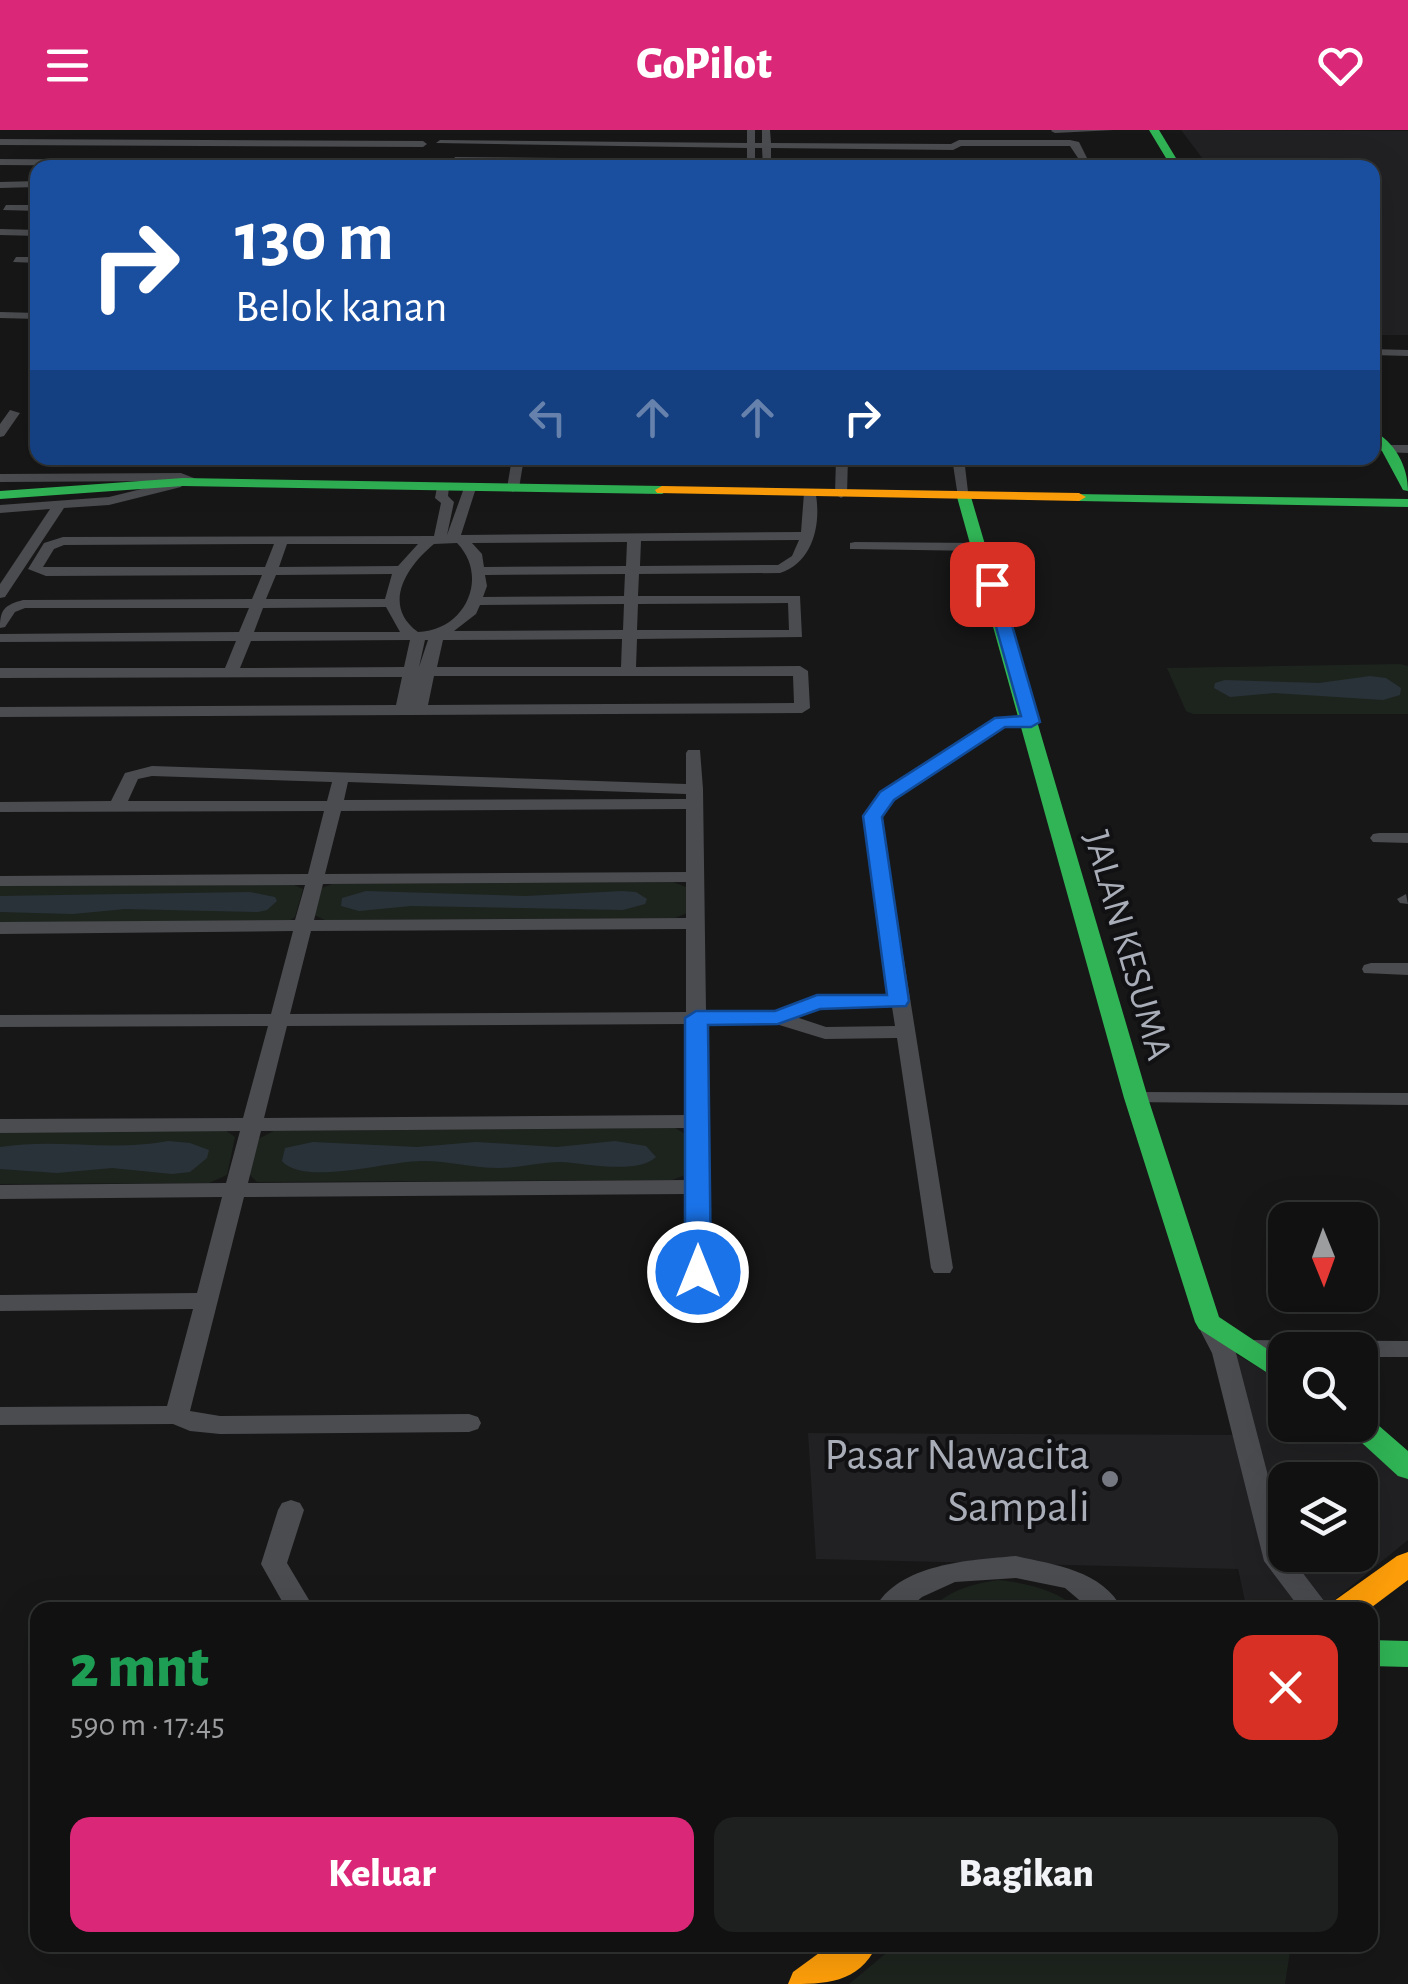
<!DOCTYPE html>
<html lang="id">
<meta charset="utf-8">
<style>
body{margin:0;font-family:"Alegreya Sans",sans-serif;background:#1e1f1f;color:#f1f3f6;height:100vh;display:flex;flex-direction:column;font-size:38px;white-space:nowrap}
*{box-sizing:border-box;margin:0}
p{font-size:32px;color:#9c9d9f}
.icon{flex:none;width:55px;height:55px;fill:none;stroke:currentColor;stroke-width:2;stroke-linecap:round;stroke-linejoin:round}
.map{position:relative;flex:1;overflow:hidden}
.details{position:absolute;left:30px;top:1472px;width:1348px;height:350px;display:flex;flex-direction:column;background:#111;border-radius:20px;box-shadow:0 10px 40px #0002,0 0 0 2px #303131}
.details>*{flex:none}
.guide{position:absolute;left:30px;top:30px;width:1350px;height:305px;border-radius:20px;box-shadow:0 10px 40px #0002,0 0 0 2px #303131;background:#1a4fa0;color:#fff;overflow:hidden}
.needle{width:65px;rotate:179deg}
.controls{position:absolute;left:1268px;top:1072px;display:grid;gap:20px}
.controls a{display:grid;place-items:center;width:110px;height:110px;border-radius:20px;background:#111;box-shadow:0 10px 40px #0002,0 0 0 2px #303131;font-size:50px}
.pin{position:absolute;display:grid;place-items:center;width:85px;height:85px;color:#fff;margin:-42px;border-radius:20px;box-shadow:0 5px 15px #0006}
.me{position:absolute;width:110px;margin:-55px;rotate:0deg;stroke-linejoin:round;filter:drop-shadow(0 0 8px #0008)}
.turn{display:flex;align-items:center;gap:35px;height:210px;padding:0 40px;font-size:45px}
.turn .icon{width:130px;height:130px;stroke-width:2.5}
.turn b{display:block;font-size:70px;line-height:85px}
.lanes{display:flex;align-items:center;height:95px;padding:0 40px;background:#0003;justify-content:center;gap:50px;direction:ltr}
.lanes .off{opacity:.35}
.round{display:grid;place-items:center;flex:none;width:105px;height:105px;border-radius:20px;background:#1e1f1f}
.headline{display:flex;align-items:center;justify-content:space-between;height:170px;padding:0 40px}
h1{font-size:60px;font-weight:800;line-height:75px;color:#1e9e55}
.button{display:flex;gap:20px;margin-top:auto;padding:20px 40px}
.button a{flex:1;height:115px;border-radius:20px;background:#db2777;color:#fff;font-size:40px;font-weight:800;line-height:115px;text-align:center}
.button a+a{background:#1e1f1f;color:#f1f3f6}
header{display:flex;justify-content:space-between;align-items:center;height:130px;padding:0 40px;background:#db2777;color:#fff;font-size:45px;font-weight:800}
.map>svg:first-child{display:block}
.built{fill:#212123;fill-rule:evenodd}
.green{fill:#1d241e}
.water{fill:#2a3239}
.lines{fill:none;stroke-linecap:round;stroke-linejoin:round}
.street{fill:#4b4c50;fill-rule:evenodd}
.fast{fill:#30b455;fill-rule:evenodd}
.slow{fill:#ff9f0a;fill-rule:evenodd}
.route{fill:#1a73e8;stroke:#114b97;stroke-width:2.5}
.poi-dot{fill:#757880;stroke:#111113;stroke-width:4}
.labels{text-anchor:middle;stroke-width:8;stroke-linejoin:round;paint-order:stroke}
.street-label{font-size:38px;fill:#a8adb8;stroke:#111113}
.near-poi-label{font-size:45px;fill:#a8adb8;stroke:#111113;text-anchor:end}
</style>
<header><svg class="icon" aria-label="menu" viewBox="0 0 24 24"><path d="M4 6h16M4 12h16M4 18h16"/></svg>GoPilot<svg class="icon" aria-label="heart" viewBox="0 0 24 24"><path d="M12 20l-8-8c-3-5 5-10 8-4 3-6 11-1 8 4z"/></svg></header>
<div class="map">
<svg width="1408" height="1854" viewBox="0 0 1408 1854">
<rect width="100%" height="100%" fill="#171717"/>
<path class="built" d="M 1181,0 L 1408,1 L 1408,205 L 1373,205 L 1372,38 L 1209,37 Z
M 1229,1220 L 1285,1253 L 1285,1295 L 1349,1295 L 1408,1348 L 1408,1410 L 1322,1480 L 1247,1480 L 1238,1439 L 816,1429 L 808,1303 L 1237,1305 ZM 1285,1350 L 1360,1350 L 1360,1425 L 1285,1425 Z"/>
<path class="green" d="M 1400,534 L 1408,536 L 1408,584 L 1193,584 L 1186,581 L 1167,538 Z
M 673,752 L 686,757 L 687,783 L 675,788 L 325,790 L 314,785 L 322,758 L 332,754 Z
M 292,754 L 303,759 L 295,787 L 290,790 L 0,794 L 0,755 Z
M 675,998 L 689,1006 L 688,1044 L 672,1050 L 257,1052 L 249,1044 L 258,1009 L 274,1001 Z
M 225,1000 L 235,1007 L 227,1045 L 209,1053 L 0,1054 L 0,1002 Z
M 999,1450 C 1031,1454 1055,1460 1081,1480 L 929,1480 C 950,1460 971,1454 999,1450 Z
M 896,1815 L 1291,1815 L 1285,1854 L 849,1854 Z"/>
<path class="water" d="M 1370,546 L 1386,548 L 1401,558 L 1400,565 L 1383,570 L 1274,563 L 1230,567 L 1214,558 L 1215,553 L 1225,550 L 1319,553 Z
M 366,761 L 526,766 L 622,761 L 636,762 L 647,769 L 645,774 L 623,780 L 411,776 L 359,781 L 341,776 L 342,768 Z
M 250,762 L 275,767 L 277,771 L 267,780 L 258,782 L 125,779 L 73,784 L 0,782 L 0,766 Z
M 168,1011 L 190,1013 L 209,1020 L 207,1028 L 190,1042 L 172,1044 L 112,1038 L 57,1043 L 0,1039 L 0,1017 C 59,1008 107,1022 168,1011 Z
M 615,1011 L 646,1016 L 656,1027 C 637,1045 586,1033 560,1032 C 540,1032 520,1038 499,1038 C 473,1038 449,1031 423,1031 C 391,1030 304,1057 282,1031 L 285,1018 L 313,1012 L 417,1017 L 476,1012 L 557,1017 Z"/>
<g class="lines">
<path class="street" d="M 747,0 L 755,0 L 755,13 L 762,13 L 762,0 L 770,0 L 771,13 L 951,14 L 959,10 L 1070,10 L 1079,12 L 1092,38 L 854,32 L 858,29 L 1080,31 L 1070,16 L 961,16 L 953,20 L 771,18 L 771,38 L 763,38 L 762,18 L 755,18 L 755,38 L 747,38 L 747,18 L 436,13 L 440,10 L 747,13 Z
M 1114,0 L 1055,3 L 1051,1 L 1052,0 Z
M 0,9 L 423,11 L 427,14 L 423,17 L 0,15 Z
M 455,27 L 670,29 L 674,32 L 670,35 L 452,32 Z
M 0,29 L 411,32 L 415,35 L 398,38 L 0,35 Z
M 38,51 L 38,57 L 0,58 L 0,52 Z
M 6,75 L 38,75 L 38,81 L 3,80 Z
M 0,99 L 38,100 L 38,106 L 0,105 Z
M 16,127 L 38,127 L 38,133 L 13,132 Z
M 0,182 L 38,183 L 38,189 L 0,188 Z
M 1372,219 L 1408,220 L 1408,226 L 1372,225 Z
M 10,280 L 20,283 L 4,306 L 0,307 L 0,294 Z
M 1388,315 L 1408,315 L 1408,323 L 1384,322 L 1382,319 Z
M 512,328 L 524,328 L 519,358 L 513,362 L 507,358 Z
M 836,328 L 848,328 L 847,364 L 841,368 L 835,364 Z
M 952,328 L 964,328 L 969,370 L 958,367 Z
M 181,343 L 204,352 L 198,356 L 180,351 L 179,351 L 183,354 L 181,357 L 109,375 L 64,378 L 5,467 L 0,468 L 0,454 L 50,379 L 0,383 L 0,375 L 109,367 L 174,351 L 0,352 L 0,344 Z
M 443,353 L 449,357 L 448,366 L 454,372 L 447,405 L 464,358 L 470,354 L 476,358 L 461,405 L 801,402 L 804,363 L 815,360 C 822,392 814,432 780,443 L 639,444 L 638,466 L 800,466 L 802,507 L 637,509 L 636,537 L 800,536 L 808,541 L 810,578 L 802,583 L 0,587 L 0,577 L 396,575 L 402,547 L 0,548 L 0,538 L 225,538 L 236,511 L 0,512 L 0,504 L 239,502 L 249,478 L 25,478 L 15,482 L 5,497 L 0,498 C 0,479 5,475 23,470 L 252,469 L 262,445 L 46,446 L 28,439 L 44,413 L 63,407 L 434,406 L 441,373 L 435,368 L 437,357 ZM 799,410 L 792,426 L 778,435 L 640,436 L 641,411 ZM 627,412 L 626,436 L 484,437 L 482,424 L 472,413 ZM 457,413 C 490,447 465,501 418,502 C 381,475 407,436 434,414 ZM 274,414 L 265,437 L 43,437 L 54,419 L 64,415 ZM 287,414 L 418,414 L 398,436 L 279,437 ZM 392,444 L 385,469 L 266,469 L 276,445 ZM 625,444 L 624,466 L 483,467 L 487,456 L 485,445 ZM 788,473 L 789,500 L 637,500 L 638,474 ZM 624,474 L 623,500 L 454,501 L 476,484 L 480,475 ZM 386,477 L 400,502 L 254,502 L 263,478 ZM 622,509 L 621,537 L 437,537 L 443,510 ZM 410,510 L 404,537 L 240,538 L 251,511 ZM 425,510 L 428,510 L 419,537 ZM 434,546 L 793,546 L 794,573 L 428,575 Z
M 855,412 L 981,413 L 988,417 L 981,421 L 850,419 L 850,413 Z
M 1031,587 L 1039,592 L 1037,595 L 1004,597 L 893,670 L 881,686 L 953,1138 L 950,1143 L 934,1143 L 931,1138 L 897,908 L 825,909 L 776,894 L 706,894 L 709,1141 L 706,1146 L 690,1146 L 687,1141 L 687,1064 L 244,1067 L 190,1281 L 220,1286 L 469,1284 L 478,1287 L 481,1293 L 478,1299 L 469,1302 L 220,1304 L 190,1301 L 173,1294 L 0,1295 L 0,1277 L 167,1276 L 193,1179 L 0,1181 L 0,1165 L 197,1163 L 222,1067 L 0,1069 L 0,1055 L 226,1053 L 240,1001 L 0,1003 L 0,989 L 243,988 L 268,896 L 0,897 L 0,885 L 271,884 L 293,801 L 0,804 L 0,792 L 295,790 L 305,755 L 0,756 L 0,746 L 308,744 L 324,681 L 0,682 L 0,672 L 111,671 L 125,643 L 152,636 L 686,654 L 686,623 L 688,620 L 700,620 L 703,659 L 706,882 L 774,882 L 817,866 L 891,865 L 865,686 L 881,662 L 995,589 ZM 152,646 L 332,652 L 327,671 L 128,671 L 138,649 ZM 348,652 L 686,664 L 686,669 L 344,670 ZM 686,679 L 686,742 L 325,744 L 341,681 ZM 686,752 L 686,788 L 314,790 L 323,754 ZM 686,799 L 686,882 L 290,884 L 311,801 ZM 892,877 L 895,896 L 826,897 L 796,887 L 820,878 ZM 686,894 L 686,985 L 264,988 L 287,896 ZM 686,998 L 687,1050 L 248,1053 L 261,1001 Z
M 1379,703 L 1408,703 L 1408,713 L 1373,712 L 1370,708 L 1373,704 Z
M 1406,764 L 1408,774 L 1400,773 L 1397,769 Z
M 1371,833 L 1408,833 L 1408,845 L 1364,843 L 1362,839 L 1364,835 Z
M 1136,962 L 1408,963 L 1408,975 L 1129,972 L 1126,968 L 1129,964 Z
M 1209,1186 L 1217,1188 L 1236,1223 L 1285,1411 L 1285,1425 L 1289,1425 L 1331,1480 L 1301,1480 L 1264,1431 L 1212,1223 L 1197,1194 L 1201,1188 Z
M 1247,1210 L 1408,1211 L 1408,1227 L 1360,1227 L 1360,1220 L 1285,1220 L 1285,1227 L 1239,1224 L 1235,1218 L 1239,1212 Z
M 291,1370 L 300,1373 L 304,1380 L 287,1433 L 315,1480 L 287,1480 L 261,1434 L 278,1380 L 282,1373 Z
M 1016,1426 C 1055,1435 1102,1440 1123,1480 L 1091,1480 L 1065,1458 L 1016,1448 L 955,1452 L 922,1467 L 907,1480 L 874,1480 C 898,1433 971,1430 1016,1426 Z"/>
<path class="fast" d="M 1149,0 L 1159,0 L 1182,38 L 1172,38 Z
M 1372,300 C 1395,312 1408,336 1408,361 L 1403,360 L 1382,321 L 1372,312 Z
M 183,348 L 662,356 L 669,360 L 662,364 L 183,356 L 0,369 L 0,361 Z
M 959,364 L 971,367 L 1148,968 L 1219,1187 L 1285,1231 L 1285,1254 L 1199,1199 L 1195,1192 L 1124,968 L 957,367 Z
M 1074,364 L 1408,369 L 1408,377 L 1079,371 L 1072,367 Z
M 1360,1285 L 1370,1288 L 1408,1321 L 1408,1349 L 1398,1346 L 1350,1302 L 1346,1295 L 1360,1295 Z
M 1370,1510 L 1408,1511 L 1408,1537 L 1370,1536 Z"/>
<path class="slow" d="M 662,356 L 1079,363 L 1086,367 L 1079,371 L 657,363 L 655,360 Z
M 1408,1422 L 1408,1450 L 1368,1480 L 1330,1480 L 1334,1471 L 1397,1426 Z
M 830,1815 L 877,1815 C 859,1854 824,1854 788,1854 L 793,1842 Z"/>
</g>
<path class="route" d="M 992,450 L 1000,454 L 1040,592 L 1031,597 L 1005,597 L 894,670 L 882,687 L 909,871 L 906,876 L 820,879 L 778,894 L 708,895 L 711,1142 L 707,1148 L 689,1148 L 685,1142 L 685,888 L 696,881 L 775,881 L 817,865 L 887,865 L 863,686 L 880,662 L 995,588 L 1021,586 L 984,454 Z"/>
<circle class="poi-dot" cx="1110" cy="1349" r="10"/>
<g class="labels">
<g class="street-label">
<text transform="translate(1129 815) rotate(74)" y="13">JALAN KESUMA</text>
</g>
<g class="near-poi-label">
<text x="1090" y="1339">Pasar Nawacita<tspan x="1090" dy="52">Sampali</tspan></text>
</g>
</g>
</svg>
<div class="controls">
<a><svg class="needle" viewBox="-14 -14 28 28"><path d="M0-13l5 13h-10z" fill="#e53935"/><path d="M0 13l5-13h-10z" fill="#9c9d9f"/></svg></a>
<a><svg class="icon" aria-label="search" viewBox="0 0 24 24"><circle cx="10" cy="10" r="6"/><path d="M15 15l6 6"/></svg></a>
<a><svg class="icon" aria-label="layers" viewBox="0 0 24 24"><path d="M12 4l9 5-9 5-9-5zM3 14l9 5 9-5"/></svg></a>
</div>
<div class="pin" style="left:992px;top:454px;background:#d93025"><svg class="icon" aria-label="arrive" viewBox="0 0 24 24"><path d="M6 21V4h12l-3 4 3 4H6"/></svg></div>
<svg class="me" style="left:698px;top:1142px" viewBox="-20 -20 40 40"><circle r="17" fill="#1a73e8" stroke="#fff" stroke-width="3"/><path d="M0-11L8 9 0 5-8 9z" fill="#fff"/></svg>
<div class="guide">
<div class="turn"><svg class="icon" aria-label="right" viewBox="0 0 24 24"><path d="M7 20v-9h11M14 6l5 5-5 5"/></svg><div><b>130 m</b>Belok kanan</div></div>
<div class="lanes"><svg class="icon off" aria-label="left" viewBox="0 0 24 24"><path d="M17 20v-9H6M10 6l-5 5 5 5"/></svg><svg class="icon off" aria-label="ahead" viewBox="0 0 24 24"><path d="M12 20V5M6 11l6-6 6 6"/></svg><svg class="icon off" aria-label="ahead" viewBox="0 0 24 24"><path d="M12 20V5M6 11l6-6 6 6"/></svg><svg class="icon" aria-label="right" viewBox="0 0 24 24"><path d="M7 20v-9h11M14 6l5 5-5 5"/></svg></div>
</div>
<section class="details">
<div class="headline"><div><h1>2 mnt</h1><p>590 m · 17:45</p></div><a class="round" style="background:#d93025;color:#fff"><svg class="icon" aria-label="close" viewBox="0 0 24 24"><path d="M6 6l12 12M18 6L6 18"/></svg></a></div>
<div class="button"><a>Keluar</a><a>Bagikan</a></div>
</section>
</div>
